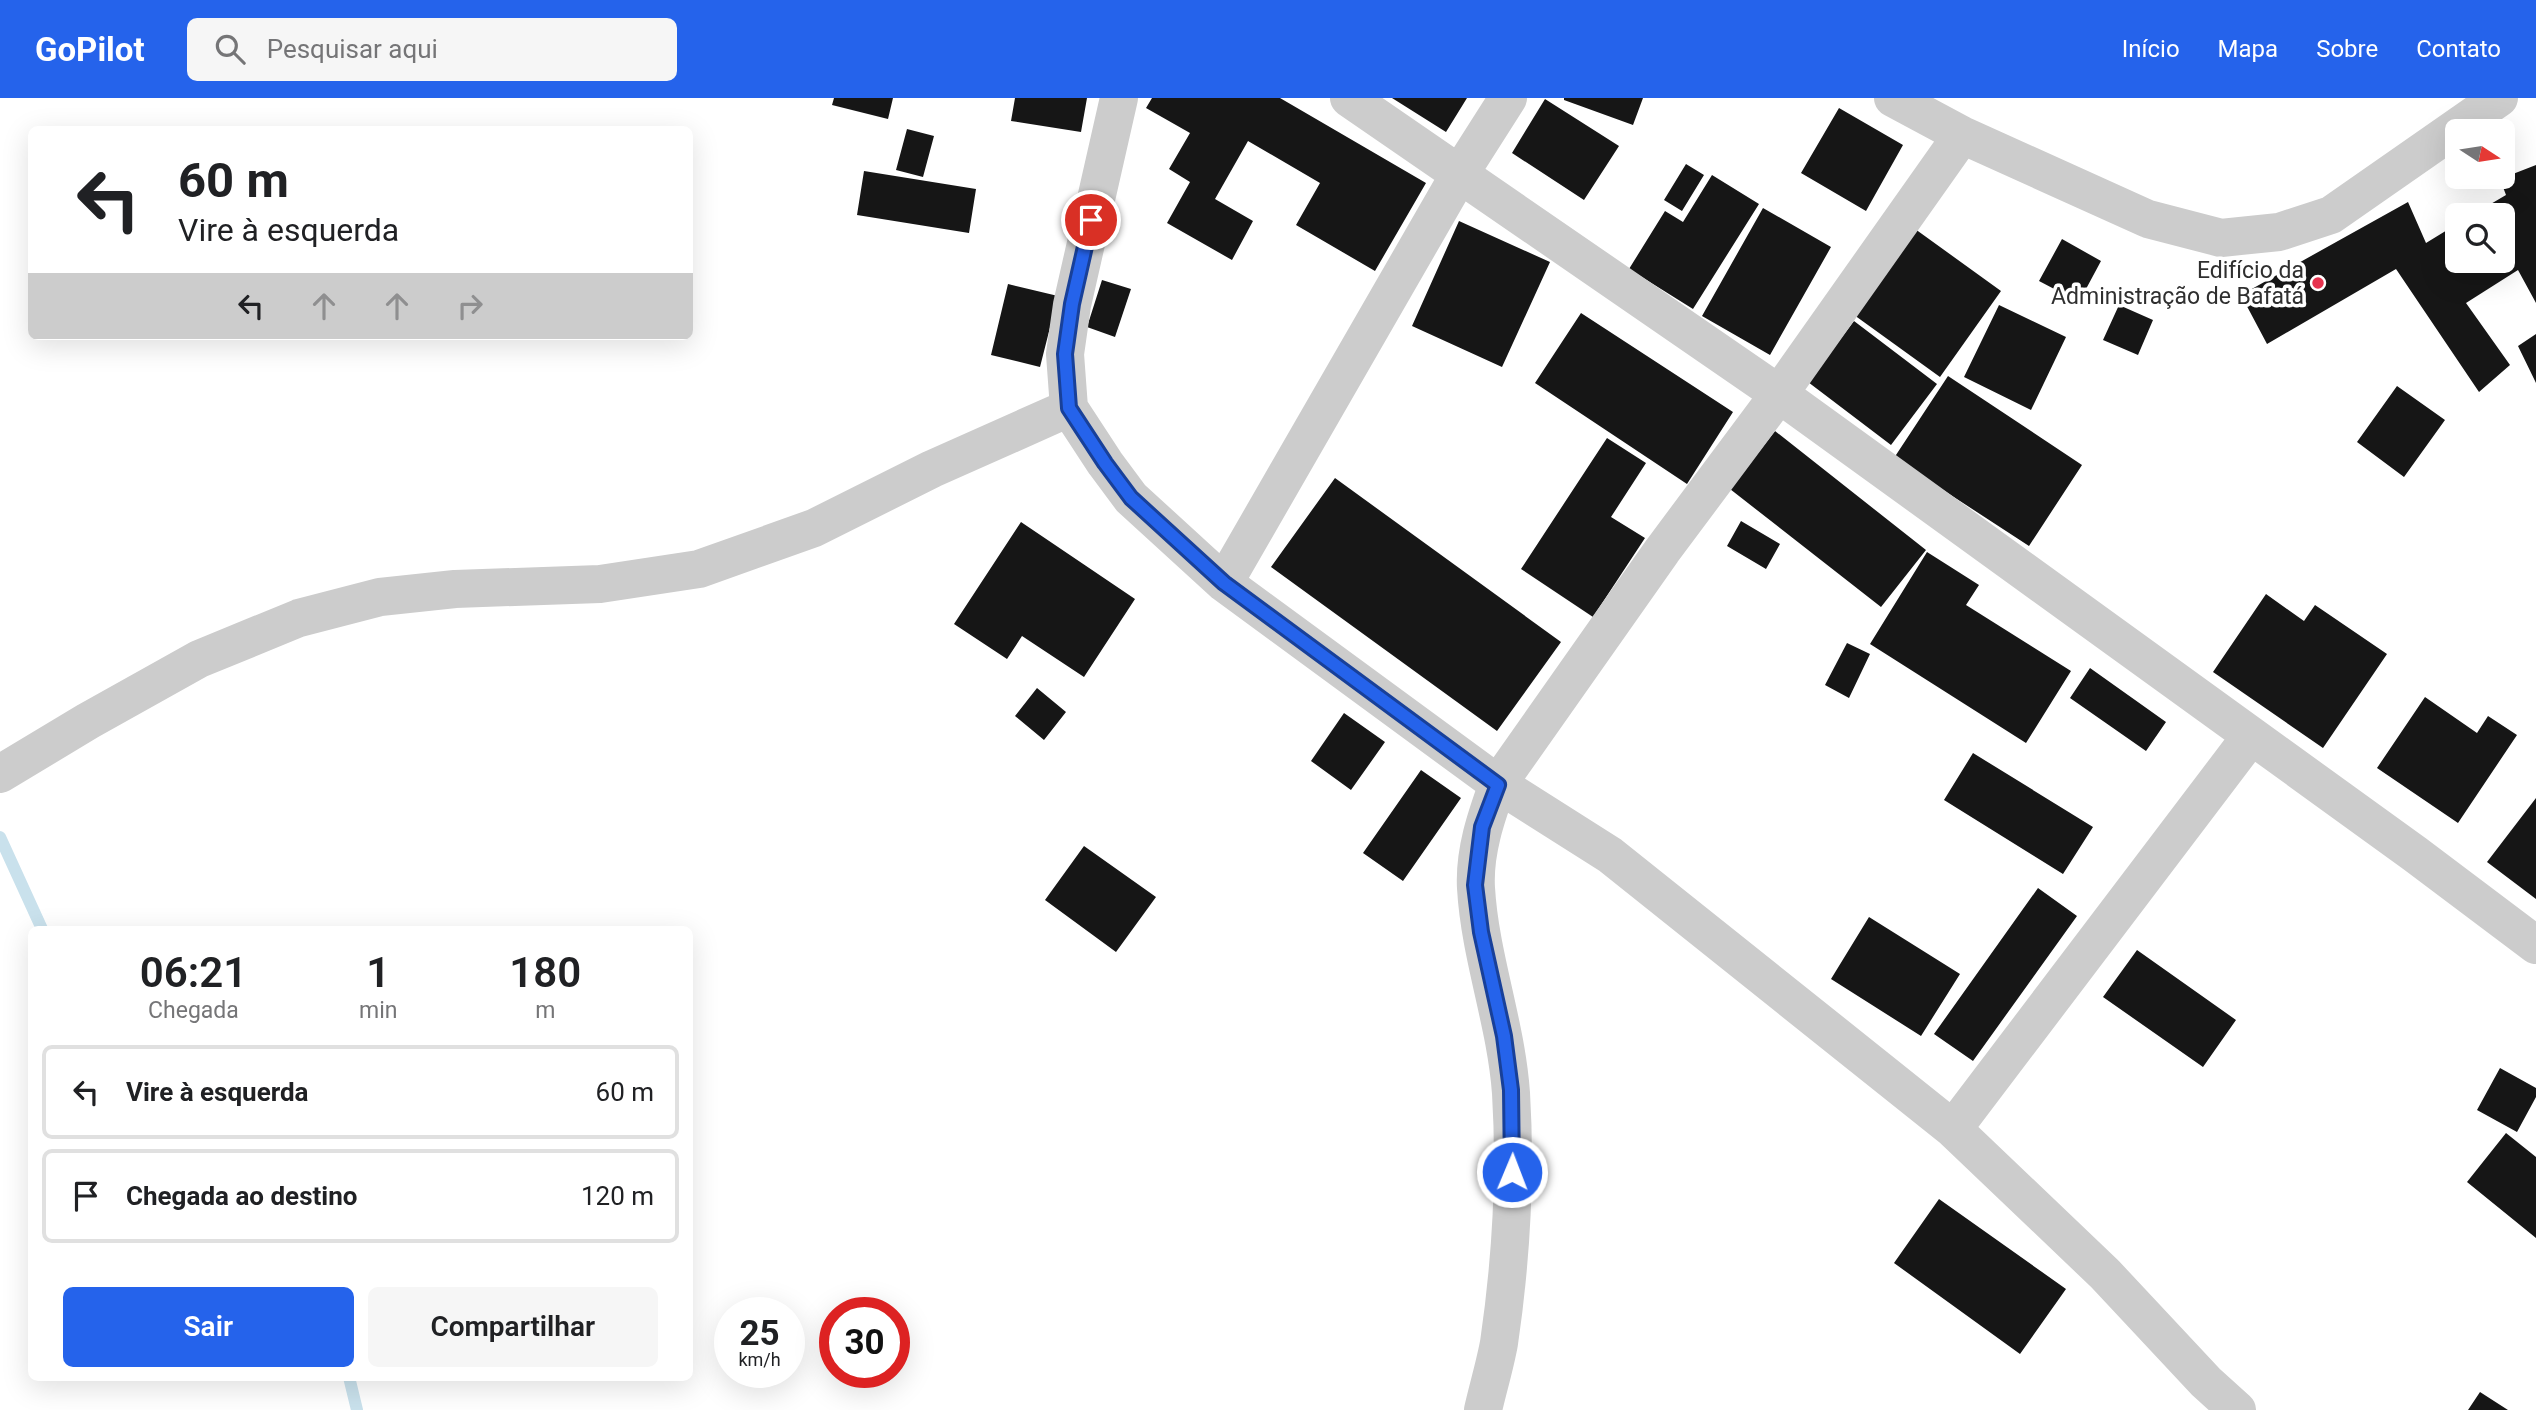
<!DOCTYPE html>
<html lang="pt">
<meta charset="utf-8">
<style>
body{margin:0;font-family:Roboto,sans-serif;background:#f6f6f6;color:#202124;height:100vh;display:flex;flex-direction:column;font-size:26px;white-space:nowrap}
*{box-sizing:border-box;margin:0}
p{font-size:23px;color:#757577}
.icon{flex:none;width:38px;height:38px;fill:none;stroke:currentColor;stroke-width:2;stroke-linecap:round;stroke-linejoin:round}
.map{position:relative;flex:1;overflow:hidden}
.sheet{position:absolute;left:28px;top:828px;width:665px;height:455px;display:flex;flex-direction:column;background:#fff;border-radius:10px;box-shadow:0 7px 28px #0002}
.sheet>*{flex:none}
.hud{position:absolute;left:28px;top:28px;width:665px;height:214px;border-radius:10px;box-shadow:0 7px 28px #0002;background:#fff;color:#202124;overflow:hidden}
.needle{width:46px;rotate:102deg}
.fabs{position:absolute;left:2445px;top:21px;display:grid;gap:14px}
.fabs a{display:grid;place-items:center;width:70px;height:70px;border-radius:10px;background:#fff;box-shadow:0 7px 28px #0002;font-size:35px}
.speed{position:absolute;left:714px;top:1199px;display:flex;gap:14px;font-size:35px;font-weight:700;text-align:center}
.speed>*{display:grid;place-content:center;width:91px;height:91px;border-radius:50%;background:#fff;box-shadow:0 7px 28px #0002;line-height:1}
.speed small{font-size:18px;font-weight:400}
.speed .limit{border:10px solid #d22;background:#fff;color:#111}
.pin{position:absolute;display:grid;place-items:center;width:60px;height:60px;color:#fff;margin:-30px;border:4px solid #fff;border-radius:50%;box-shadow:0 2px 7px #0007}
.me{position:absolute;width:77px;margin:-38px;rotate:1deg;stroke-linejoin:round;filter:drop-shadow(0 0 5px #0008)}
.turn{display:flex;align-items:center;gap:24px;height:147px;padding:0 35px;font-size:32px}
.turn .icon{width:91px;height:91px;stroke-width:2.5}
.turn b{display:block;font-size:49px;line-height:60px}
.lanes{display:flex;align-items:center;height:66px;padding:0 35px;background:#0003;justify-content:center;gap:35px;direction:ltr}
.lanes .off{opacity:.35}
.eta{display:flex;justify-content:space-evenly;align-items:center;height:119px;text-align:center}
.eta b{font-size:42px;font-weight:600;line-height:49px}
.cta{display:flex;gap:14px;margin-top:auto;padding:14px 35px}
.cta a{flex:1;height:80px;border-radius:10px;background:#2563eb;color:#fff;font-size:28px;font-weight:600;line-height:80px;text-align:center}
.cta a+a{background:#f6f6f6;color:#202124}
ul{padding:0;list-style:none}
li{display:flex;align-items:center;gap:21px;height:94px;margin:0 14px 10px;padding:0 21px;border:4px solid #e0e0e0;border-radius:10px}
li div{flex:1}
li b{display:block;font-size:26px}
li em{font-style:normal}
header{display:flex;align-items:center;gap:42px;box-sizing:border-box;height:98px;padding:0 35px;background:#2563eb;color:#fff}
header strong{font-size:33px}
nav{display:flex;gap:38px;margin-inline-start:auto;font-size:24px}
.search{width:490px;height:63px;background:#f6f6f6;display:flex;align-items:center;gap:18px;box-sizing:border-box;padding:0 24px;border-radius:10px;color:#757577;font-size:26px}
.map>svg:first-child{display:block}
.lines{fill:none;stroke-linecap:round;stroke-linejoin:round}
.stream{stroke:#c9e1ec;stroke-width:12}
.building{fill:#161616}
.minor{stroke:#ccc;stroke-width:38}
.route-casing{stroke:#184099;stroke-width:18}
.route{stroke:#2563eb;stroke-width:12}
.poi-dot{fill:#e6324e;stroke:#fff;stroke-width:2.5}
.labels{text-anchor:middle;stroke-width:7;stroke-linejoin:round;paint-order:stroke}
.poi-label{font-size:23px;fill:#2f2f2f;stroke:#fff;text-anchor:end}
</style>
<header>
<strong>GoPilot</strong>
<div class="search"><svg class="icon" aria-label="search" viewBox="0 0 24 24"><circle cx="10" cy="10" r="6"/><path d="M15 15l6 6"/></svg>Pesquisar aqui</div>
<nav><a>Início</a><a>Mapa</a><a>Sobre</a><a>Contato</a></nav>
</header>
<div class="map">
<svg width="2536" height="1312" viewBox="0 0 2536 1312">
<rect width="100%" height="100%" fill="#fff"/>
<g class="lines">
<path class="stream" d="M 0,739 L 42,831
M 349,1279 L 357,1312"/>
</g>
<path class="building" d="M 834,0 L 893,0 L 888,21 L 832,7 Z
M 1015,0 L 1087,0 L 1081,34 L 1011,23 Z
M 1152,0 L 1280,0 L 1426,85 L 1375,173 L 1296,127 L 1320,85 L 1248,43 L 1215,101 L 1253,123 L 1232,162 L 1167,125 L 1190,84 L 1169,71 L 1190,35 L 1146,10 Z
M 1392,0 L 1467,0 L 1446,34 Z
M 1564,0 L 1643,0 L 1633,27 L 1564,2 Z
M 1545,1 L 1619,48 L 1584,102 L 1512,55 Z
M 1839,10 L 1903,47 L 1866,113 L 1801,75 Z
M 907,31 L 934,38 L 923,79 L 896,72 Z
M 1686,66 L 1704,77 L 1682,113 L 1664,102 Z
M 2536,67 L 2536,205 L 2518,172 L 2466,205 L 2510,267 L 2479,294 L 2396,171 L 2267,246 L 2241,197 L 2408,104 L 2426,145 L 2457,126 L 2457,163 L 2502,163 L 2502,117 L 2472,117 L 2506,97 L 2500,81 Z
M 864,73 L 976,91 L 969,135 L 857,117 Z
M 1712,77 L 1759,106 L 1693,211 L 1629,171 L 1665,113 L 1683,124 Z
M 1763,110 L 1831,149 L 1770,257 L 1702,218 Z
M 1459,123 L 1550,164 L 1502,269 L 1412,228 Z
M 1904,123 L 2001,193 L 1940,279 L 1843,209 Z
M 2062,141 L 2101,163 L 2079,204 L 2039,183 Z
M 1102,182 L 1131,191 L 1115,239 L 1087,229 Z
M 1008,186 L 1058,198 L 1040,269 L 991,257 Z
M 1999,207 L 2066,239 L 2031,312 L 1964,279 Z
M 2119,207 L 2153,222 L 2138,257 L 2103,242 Z
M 1581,215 L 1733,314 L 1687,386 L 1535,285 Z
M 1854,223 L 1937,286 L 1891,347 L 1808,284 Z
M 2536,236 L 2536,285 L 2518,248 Z
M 1948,278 L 2082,367 L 2029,448 L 1894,360 Z
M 2397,288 L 2445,322 L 2404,379 L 2357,344 Z
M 1775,333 L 1926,452 L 1881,509 L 1730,391 Z
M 1607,340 L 1646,365 L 1611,419 L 1645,440 L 1593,519 L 1521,471 Z
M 1335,380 L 1561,544 L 1497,633 L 1271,469 Z
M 1741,423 L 1780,446 L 1766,471 L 1727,448 Z
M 1021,424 L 1135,501 L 1084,579 L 1022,538 L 1007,561 L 954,526 Z
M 1927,454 L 1979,487 L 1966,507 L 2071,573 L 2026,645 L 1870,546 Z
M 2266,496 L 2304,523 L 2315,507 L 2387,556 L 2323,650 L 2213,574 Z
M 1847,545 L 1870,556 L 1849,600 L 1825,587 Z
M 2090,570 L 2166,624 L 2146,653 L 2070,600 Z
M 1037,590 L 1066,614 L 1044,642 L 1015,618 Z
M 2425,599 L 2477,635 L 2488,618 L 2517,637 L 2458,725 L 2377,670 Z
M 1344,615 L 1385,644 L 1351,692 L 1311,663 Z
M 1973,655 L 2093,729 L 2063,776 L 1944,702 Z
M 1421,672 L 1461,700 L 1403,783 L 1363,755 Z
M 2536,700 L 2536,801 L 2487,764 Z
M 1084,748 L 1156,799 L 1116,854 L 1045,802 Z
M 2038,790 L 2077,818 L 1973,963 L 1934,936 Z
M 1869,819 L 1960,876 L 1921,938 L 1831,881 Z
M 2137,852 L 2236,922 L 2203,969 L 2103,899 Z
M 2500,970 L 2536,990 L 2536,999 L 2517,1034 L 2477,1012 Z
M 2506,1035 L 2536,1059 L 2536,1140 L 2467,1084 Z
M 1939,1101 L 2066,1191 L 2020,1256 L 1894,1165 Z
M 2480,1294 L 2508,1312 L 2468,1312 Z"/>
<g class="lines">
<path class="minor" d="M 1119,0 L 1072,207 L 1065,256 L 1069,310 L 1105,365 L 1131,400 L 1224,485 L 1498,686 L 1610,757 L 1953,1031 L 2105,1176 L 2206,1284 L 2237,1312
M 1349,0 L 1779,296 L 2415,756 L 2536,847
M 1893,0 L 1962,37 L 2148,121 L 2221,140 L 2279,134 L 2331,117 L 2499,0
M 1224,485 L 1459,77 L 1508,0
M 0,676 L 88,623 L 199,561 L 299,520 L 380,499 L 455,491 L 600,486 L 699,471 L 814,430 L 932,371 L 1069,310
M 1953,1031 L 2251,638
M 1483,1312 C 1488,1290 1495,1267 1499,1245 C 1511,1163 1516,1077 1511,995 C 1506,925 1480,859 1476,790 C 1474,754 1486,719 1498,686 L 1662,453 L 1779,296 L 1962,37"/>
</g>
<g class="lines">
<defs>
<path id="route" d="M 1091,122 L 1072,206 L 1065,256 L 1069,310 L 1105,365 L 1131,400 L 1224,485 L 1498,687 L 1482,729 L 1475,787 L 1481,834 L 1504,938 L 1511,992 L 1512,1074"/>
</defs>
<use href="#route" class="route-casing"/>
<use href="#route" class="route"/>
</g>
<circle class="poi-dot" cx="2318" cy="185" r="7"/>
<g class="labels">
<g class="poi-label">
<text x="2304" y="180">Edifício da<tspan x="2304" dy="26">Administração de Bafatá</tspan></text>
</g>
</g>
</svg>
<div class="fabs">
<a><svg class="needle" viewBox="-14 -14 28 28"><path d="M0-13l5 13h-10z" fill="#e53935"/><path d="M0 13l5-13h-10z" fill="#757577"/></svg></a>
<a><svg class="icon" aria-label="search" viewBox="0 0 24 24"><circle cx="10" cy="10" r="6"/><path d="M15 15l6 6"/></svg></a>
</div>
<div class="speed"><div>25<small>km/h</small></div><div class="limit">30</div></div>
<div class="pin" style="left:1091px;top:122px;background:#d93025"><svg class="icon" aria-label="arrive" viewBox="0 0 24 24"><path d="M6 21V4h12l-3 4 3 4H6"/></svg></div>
<svg class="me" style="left:1512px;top:1074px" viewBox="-20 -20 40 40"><circle r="17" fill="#2563eb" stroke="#fff" stroke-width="3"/><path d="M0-11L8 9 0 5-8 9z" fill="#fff"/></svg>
<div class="hud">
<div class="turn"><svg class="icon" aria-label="left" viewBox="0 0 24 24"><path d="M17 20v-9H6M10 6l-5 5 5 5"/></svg><div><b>60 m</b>Vire à esquerda</div></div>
<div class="lanes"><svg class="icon" aria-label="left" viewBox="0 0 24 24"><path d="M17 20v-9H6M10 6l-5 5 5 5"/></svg><svg class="icon off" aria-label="ahead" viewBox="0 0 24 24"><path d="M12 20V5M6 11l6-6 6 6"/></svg><svg class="icon off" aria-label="ahead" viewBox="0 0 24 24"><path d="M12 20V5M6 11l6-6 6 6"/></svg><svg class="icon off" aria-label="right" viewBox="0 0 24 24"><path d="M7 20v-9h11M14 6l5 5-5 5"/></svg></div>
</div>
<section class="sheet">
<div class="eta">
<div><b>06:21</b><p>Chegada</p></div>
<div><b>1</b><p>min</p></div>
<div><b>180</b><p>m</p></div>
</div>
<ul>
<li><svg class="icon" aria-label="left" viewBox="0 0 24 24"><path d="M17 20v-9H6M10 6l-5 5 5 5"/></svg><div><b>Vire à esquerda</b></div><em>60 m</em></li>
<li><svg class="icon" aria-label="arrive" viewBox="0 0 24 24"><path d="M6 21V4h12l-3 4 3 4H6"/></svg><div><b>Chegada ao destino</b></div><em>120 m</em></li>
</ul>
<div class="cta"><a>Sair</a><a>Compartilhar</a></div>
</section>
</div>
